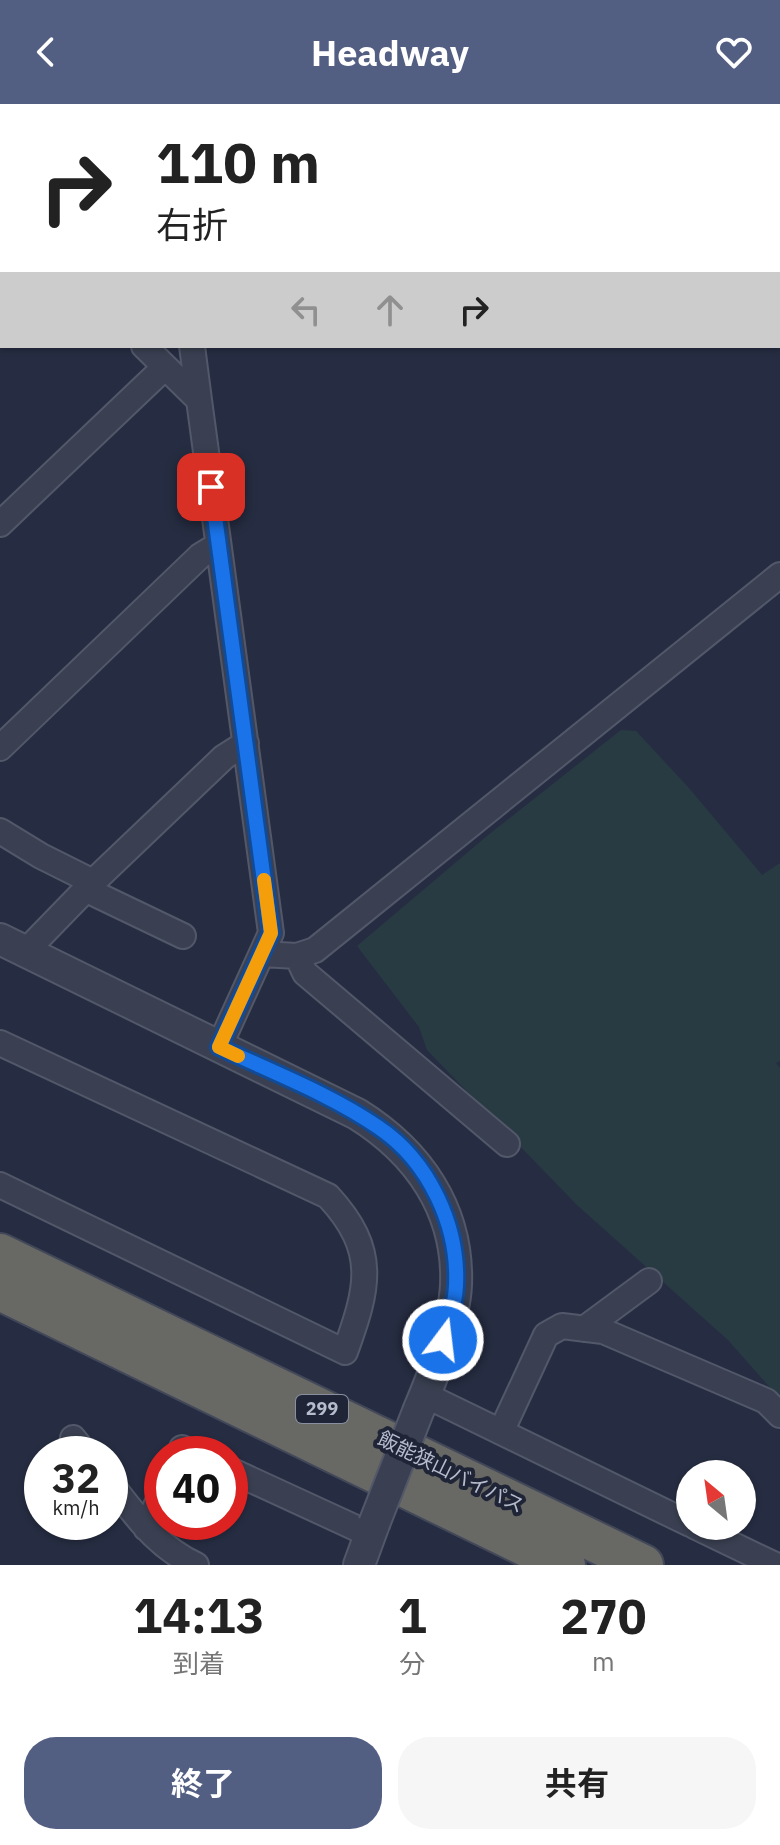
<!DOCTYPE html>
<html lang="ja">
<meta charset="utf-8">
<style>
body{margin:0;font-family:"IBM Plex Sans","Noto Sans JP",sans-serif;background:#f6f6f6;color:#222;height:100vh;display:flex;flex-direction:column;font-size:30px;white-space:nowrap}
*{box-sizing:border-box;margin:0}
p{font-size:26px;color:#767676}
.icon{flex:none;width:44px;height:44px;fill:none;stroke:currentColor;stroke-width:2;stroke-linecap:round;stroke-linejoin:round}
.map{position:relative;height:1461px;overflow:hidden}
.side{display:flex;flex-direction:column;background:#fff;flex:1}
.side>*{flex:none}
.banner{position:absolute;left:0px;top:0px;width:780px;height:244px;box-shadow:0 2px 6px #0004;background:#fff;color:#222;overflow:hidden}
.needle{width:52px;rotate:331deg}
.buttons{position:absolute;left:676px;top:1356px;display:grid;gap:16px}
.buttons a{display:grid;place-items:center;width:80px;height:80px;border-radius:50%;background:#fff;box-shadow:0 2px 6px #0004;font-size:40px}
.speed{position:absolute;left:24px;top:1332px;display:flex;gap:16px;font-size:40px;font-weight:700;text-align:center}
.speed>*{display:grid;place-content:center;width:104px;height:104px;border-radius:50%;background:#fff;box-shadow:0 2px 6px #0004;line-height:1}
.speed small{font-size:20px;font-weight:400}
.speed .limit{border:12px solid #d22;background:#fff;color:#111}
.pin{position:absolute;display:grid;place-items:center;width:68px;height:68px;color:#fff;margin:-34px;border-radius:16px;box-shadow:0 4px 12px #0006}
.me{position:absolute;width:88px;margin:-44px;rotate:15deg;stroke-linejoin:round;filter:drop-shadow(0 0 6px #0008)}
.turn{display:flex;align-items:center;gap:28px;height:168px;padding:0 24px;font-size:36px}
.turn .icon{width:104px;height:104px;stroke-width:2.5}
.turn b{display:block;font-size:56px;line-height:68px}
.lanes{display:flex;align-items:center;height:76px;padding:0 24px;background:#0003;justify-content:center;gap:40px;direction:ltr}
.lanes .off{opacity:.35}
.eta{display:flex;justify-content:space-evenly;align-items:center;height:136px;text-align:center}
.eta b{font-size:48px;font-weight:700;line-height:56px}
.action{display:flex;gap:16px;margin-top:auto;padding:16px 24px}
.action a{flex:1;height:92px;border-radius:32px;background:#535e83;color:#fff;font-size:32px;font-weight:700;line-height:92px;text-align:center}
.action a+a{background:#f6f6f6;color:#222}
header{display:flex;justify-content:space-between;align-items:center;height:104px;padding:0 24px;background:#535e83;color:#fff;font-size:36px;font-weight:700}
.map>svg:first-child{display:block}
.green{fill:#283b43}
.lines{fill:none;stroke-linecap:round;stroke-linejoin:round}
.minor-casing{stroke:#525869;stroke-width:28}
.tertiary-casing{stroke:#525869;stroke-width:34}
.trunk-casing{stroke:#424859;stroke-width:44}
.minor{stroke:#3a4051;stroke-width:24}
.tertiary{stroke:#3a4051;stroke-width:30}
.trunk{stroke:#686864;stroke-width:40}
.tertiary-bridge-casing{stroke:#525869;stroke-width:34;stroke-linecap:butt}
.tertiary-bridge{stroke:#3a4051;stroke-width:30}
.route-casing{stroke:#114b97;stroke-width:20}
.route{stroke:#1a73e8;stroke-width:14}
.slow{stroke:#f59e0b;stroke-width:14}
.labels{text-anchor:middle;stroke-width:8;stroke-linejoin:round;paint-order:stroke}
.shield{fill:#1f2537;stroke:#898f9f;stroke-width:2}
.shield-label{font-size:18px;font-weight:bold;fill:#b7bccc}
.street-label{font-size:20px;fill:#b7bccc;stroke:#1f2537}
</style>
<header><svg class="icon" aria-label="back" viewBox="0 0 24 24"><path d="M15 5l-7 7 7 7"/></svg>Headway<svg class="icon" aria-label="heart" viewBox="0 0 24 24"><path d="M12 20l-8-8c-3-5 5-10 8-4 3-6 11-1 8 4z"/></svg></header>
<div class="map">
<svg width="780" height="1461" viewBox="0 0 780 1461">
<rect width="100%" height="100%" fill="#262d42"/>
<path class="green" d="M 14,0 L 268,0 L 16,2 Z
M 621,626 L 636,627 L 688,683 L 762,771 L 780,759 L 780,957 L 776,959 L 780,964 L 780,1295 L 728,1236 L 577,1101 L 427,946 L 419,923 L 357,842 L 487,732 Z"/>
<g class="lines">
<defs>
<path id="minor" d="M 0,93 L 2,95
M 0,196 L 2,194
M 144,242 L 199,296 L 271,829 L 219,943
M 192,242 L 199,296
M 0,420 L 165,263
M 0,644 L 200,452 L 218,441
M 0,727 L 41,752 L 93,778
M 87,786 L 183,832
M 26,847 L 93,778 L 224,653 L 246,639
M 262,850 L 297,852 L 315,846 L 780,471
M 297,852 L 305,869 L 507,1040
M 0,939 L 328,1092 C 379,1147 368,1184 345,1248 L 0,1081
M 584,1225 L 649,1177
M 425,1291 L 690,1420
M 501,1328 L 546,1231 L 562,1222 L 603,1227 L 766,1297 L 780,1311
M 73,1334 L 86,1350
M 180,1350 L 182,1344 L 195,1350
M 230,1366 L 371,1431
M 110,1379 C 137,1413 156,1442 196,1461
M 694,1422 L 775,1461
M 146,1424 L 162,1389"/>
<path id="tertiary" d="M 0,835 L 357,1010 C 418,1048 459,1106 456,1181 C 454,1220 434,1269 419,1305
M 359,1461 L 374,1420"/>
<path id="trunk" d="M 0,1150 L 643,1461
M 0,1186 L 565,1461"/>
</defs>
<use href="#minor" class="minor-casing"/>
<use href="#tertiary" class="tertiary-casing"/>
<use href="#trunk" class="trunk-casing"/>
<use href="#minor" class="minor"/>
<use href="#tertiary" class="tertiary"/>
<use href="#trunk" class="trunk"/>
<defs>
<path id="tertiary-bridge" d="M 374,1420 L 419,1305"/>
</defs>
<use href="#tertiary-bridge" class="tertiary-bridge-casing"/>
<use href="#tertiary-bridge" class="tertiary-bridge"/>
</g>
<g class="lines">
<defs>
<path id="route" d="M 211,383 L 271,829 L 219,943 C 272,968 330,990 378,1023 C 429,1057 459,1122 456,1182 C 455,1200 449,1218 443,1236"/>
</defs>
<use href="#route" class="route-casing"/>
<use href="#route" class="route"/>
<path class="slow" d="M 238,952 L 219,943 L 271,829 L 264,776"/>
</g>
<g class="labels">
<rect class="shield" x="296" y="1291" width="52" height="28" rx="6"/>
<g class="shield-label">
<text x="322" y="1311">299</text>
</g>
<g class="street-label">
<text transform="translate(451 1368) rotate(26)" y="7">飯能狭山バイパス</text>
</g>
</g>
</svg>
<div class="buttons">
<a><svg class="needle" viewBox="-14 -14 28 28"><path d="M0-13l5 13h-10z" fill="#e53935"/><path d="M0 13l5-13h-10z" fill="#767676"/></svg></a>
</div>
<div class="speed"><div>32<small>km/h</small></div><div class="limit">40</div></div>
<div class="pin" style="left:211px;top:383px;background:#d93025"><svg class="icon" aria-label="arrive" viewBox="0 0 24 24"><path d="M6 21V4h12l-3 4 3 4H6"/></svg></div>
<svg class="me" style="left:443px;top:1236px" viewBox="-20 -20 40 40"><circle r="17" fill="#1a73e8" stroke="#fff" stroke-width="3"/><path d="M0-11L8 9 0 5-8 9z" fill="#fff"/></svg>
<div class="banner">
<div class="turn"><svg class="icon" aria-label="right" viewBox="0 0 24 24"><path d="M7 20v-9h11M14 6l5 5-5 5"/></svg><div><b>110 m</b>右折</div></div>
<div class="lanes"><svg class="icon off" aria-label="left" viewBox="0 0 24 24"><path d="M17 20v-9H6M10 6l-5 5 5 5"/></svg><svg class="icon off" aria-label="ahead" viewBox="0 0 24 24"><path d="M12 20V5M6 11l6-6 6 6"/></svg><svg class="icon" aria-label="right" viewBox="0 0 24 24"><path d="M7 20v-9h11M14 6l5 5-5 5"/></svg></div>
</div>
</div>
<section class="side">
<div class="eta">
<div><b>14:13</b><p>到着</p></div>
<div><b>1</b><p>分</p></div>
<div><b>270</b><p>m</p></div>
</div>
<div class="action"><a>終了</a><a>共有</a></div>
</section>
